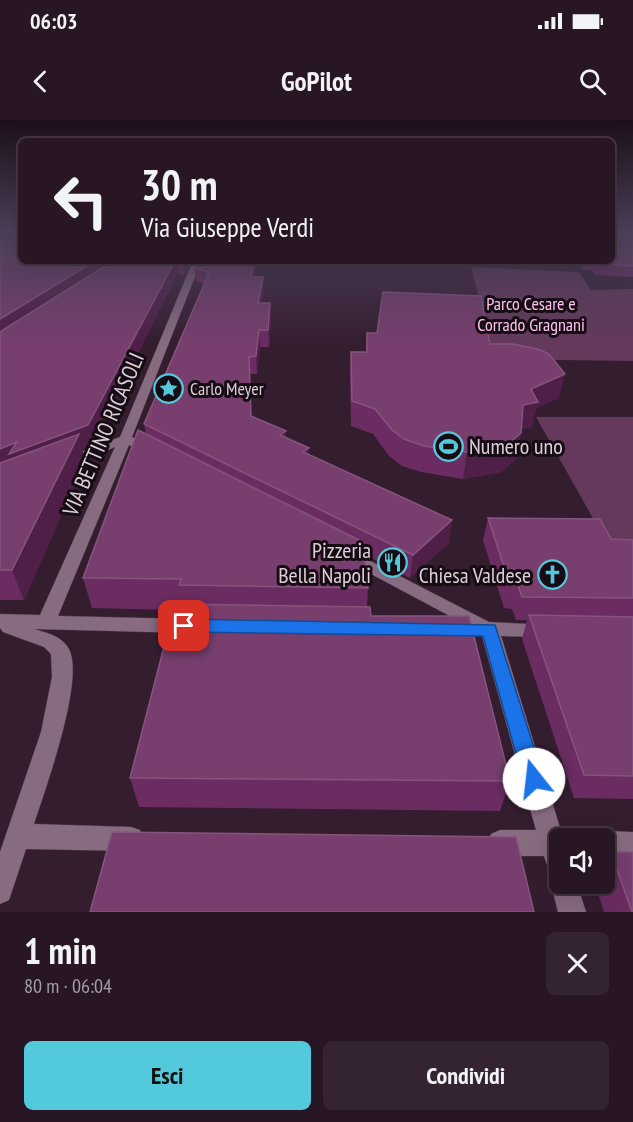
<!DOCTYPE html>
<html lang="it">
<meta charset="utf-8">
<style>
body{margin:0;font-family:"PT Sans Narrow",sans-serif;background:#342331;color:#f1f3f6;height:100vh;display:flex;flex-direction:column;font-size:22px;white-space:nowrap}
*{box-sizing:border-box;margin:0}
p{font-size:20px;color:#a59fa6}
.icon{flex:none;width:33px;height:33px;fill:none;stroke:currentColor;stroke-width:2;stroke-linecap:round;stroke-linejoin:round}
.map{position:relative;height:792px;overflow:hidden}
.details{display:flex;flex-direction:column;background:#281624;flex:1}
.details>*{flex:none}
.banner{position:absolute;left:18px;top:18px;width:597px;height:126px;border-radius:9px;box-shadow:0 6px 24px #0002,0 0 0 2px #443541;background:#281624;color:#f1f3f6;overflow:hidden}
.buttons{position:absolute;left:549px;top:708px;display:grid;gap:12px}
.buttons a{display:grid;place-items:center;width:66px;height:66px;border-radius:9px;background:#281624;box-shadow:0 6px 24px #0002,0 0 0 2px #443541;font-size:30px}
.pin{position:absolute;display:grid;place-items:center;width:51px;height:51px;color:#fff;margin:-26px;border-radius:12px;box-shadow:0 3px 9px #0006}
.me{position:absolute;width:66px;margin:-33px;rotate:344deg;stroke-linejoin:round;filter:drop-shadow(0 0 4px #0008)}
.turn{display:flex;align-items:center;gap:21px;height:126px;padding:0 24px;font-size:27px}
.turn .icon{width:78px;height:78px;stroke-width:2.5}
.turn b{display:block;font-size:42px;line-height:51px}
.round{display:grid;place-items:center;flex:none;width:63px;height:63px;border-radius:9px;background:#342331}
.summary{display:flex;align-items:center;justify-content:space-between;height:102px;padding:0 24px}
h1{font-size:36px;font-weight:700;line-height:45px}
.button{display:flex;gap:12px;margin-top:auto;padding:12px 24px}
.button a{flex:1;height:69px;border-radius:9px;background:#53cadc;color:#111;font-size:24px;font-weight:700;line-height:69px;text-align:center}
.button a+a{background:#342331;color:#f1f3f6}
.status{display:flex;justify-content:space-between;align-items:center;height:42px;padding:0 30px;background:#281624;direction:ltr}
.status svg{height:16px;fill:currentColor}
header{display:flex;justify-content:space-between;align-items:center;height:78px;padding:0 24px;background:#281624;font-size:27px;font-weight:700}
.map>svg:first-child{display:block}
.green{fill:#64395b}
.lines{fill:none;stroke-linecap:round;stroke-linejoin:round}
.street-casing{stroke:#4d3b4a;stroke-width:1}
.street{fill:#876b81;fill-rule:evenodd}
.wall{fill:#6b2c61}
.shaded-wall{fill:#501f48}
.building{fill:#773e6e;stroke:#87547f;stroke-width:1.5}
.route{fill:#1a73e8;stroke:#114b97;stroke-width:1.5}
.labels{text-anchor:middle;stroke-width:6;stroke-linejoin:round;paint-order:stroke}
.far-park-label{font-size:18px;fill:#fec3f1;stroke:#160c14}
.far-poi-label{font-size:18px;fill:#ddced9;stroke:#160c14;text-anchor:start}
.street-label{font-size:22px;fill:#ddced9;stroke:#160c14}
.poi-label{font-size:22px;fill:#ddced9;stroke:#160c14;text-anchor:end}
</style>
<div class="status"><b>06:03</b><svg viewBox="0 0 49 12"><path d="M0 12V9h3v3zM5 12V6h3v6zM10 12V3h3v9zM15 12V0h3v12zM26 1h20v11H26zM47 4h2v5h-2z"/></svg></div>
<header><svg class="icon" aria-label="back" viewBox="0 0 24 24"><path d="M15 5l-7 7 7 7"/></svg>GoPilot<svg class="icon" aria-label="search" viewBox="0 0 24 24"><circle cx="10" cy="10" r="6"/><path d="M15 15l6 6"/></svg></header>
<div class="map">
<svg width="633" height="792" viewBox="0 0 633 792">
<rect width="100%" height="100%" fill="#351d30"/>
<path class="green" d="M 471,147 L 579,152 L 591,170 L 633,169 L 633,241 L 495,239 Z
M 536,297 L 633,297 L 633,435 L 613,434 Z"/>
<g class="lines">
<defs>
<path id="street" d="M 193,141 L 201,141 L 132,317 L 156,330 L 150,334 L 129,325 L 58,496 L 189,499 L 196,501 L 198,506 L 196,511 L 189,513 L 34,509 C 47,513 62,516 69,529 C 85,560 45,670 34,704 L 131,707 L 140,710 L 143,719 L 140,728 L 131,731 L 26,729 L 9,780 L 0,784 L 0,732 L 41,612 L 52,557 L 51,534 L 44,527 L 3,512 L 0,508 L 0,494 L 40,495 L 115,327 L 71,345 L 61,345 L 59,342 L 61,339 L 120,317 Z
M 349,430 L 489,502 L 550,505 L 552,510 L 550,515 L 543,517 L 501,516 L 561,711 L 569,714 L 571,718 L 560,718 L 560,764 L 577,764 L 586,792 L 558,792 L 551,764 L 553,758 L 551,757 L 544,736 L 500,736 L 491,732 L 487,723 L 491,714 L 500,710 L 536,710 L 482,516 L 446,514 L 444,509 L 446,504 L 461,502 L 343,439 L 341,435 L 343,431 Z
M 604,711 L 633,712 L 633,738 L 604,737 L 604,718 L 594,718 L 595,715 Z"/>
</defs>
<use href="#street" class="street-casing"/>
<use href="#street" class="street"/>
</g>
<path class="wall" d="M 0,112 L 21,112 L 21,141 L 191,141 L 185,156 L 178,153 L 92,325 L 82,329 L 85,341 L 24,480 L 0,480 Z
M 633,112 L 633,157 L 595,155 L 592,150 L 583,150 L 580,145 L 556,145 L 554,141 L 612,141 Z
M 197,141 L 257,141 L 254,157 L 264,172 L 261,183 L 270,183 L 271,199 L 269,227 L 260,227 L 257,254 L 250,254 L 251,296 L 287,318 L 310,335 L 449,423 L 410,458 L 364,434 L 368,468 L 367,487 L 371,496 L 510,661 L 500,691 L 139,687 L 130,658 L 173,490 L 92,488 L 83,458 L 146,314 L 144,304 L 204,164 L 196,161 L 194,147 Z
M 446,141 L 507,141 L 507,144 L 446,142 Z
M 367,213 L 490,224 L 559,278 L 536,288 L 532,307 L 521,309 L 516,339 L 501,352 L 463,359 L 421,352 L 402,346 L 389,336 L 373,314 L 351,306 L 350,255 L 351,232 L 366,232 Z
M 488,398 L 611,419 L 633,420 L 633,679 L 574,678 L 522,519 L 527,500 L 516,500 L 512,489 L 504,488 L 483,420 Z
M 611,732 L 633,792 L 604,792 L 595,764 L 604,764 L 604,744 Z"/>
<path class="shaded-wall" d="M 8,112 L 18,112 L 21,123 L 0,127 L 0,114 Z
M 95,141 L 119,141 L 0,218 L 0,199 Z
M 175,141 L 177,141 L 178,153 L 92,325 L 82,329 L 85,341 L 24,480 L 12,450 L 0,352 L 0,329 L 17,322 Z
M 183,141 L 191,141 L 185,156 L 183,142 Z
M 254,141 L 257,141 L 252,172 L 251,157 Z
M 263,157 L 264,172 L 258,199 L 258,183 Z
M 270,183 L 271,199 L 269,227 L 268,210 Z
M 259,210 L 260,227 L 257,254 L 256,236 Z
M 565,254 L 559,278 L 536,288 L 532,307 L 517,310 L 523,285 L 531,269 Z
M 286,311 L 287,332 L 280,315 Z
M 521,313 L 516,339 L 501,352 L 463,359 L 467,332 Z
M 309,328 L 310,349 L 303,332 Z
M 452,400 L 449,423 L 410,458 L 413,435 Z"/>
<path class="building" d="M 20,112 L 21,112 L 21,141 L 95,141 L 0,199 L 0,121 L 19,118 Z
M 612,112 L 633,112 L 633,146 L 598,144 L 596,141 L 612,141 Z
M 113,141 L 175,141 L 88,305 L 9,334 L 17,322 L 0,329 L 0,212 Z
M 197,141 L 254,141 L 251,157 L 263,157 L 258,183 L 270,183 L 268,210 L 259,210 L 256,236 L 249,237 L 251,296 L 286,311 L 280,315 L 309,328 L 303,332 L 452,400 L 413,435 L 144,304 L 209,153 L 194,147 Z
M 383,172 L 481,176 L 490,224 L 513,224 L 538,229 L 549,234 L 565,254 L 531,269 L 538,282 L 523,285 L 521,313 L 506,326 L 467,332 L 424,326 L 404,319 L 392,310 L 375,289 L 352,281 L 351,232 L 367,232 L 367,213 L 377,213 Z
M 138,310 L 363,422 L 368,468 L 179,465 L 181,459 L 83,458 Z
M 79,314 L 12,450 L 0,450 L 0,343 Z
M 488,398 L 600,399 L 611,419 L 633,420 L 633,478 L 522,477 L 518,465 L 510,465 Z
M 175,484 L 370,487 L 371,496 L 469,496 L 510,661 L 130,658 Z
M 529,495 L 633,497 L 633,656 L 584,655 Z
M 112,712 L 516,717 L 534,792 L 90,792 Z
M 611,732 L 633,732 L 633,792 L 632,792 Z"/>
<linearGradient id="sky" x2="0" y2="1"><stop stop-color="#1d101a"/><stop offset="0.5" stop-color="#4b4059"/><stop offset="1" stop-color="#4b4059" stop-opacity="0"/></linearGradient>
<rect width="633" height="223" fill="url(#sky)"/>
<path class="route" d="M 184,499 L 495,505 L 544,659 L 541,666 L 534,669 L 526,666 L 523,659 L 483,516 L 184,512 L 178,510 L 176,506 L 178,501 Z"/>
<defs>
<symbol id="sight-ring" viewBox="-11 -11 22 22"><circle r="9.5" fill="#160c14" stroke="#53cadc" stroke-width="1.5"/><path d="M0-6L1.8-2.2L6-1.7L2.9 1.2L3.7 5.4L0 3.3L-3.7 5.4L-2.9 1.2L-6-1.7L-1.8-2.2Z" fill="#53cadc"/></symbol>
<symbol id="stadium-ring" viewBox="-11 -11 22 22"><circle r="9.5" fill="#160c14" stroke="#53cadc" stroke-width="1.5"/><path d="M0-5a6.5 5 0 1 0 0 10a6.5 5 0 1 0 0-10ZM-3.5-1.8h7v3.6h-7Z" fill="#53cadc"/></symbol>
<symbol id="restaurant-ring" viewBox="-11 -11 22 22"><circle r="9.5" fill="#160c14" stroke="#53cadc" stroke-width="1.5"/><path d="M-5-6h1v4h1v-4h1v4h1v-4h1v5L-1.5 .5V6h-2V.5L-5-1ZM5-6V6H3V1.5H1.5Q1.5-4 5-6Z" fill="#53cadc"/></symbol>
<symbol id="church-ring" viewBox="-11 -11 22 22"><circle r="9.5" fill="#160c14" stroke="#53cadc" stroke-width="1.5"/><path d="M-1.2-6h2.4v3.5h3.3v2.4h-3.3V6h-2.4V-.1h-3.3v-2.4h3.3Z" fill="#53cadc"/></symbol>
</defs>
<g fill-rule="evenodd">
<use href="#sight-ring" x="152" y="252" width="33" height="33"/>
<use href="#stadium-ring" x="432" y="310" width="33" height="33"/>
<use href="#restaurant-ring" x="376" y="426" width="33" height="33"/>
<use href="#church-ring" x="536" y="438" width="33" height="33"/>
</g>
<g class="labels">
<g class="far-park-label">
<text x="531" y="190">Parco Cesare e<tspan x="531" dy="21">Corrado Gragnani</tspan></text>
</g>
<g class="far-poi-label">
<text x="190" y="275">Carlo Meyer</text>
</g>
<g class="street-label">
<text transform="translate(103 314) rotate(-67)" y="8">VIA BETTINO RICASOLI</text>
</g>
<g class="poi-label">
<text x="469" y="334" text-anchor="start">Numero uno</text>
<text x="371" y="438">Pizzeria<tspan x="371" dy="25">Bella Napoli</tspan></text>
<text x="531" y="463">Chiesa Valdese</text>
</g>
</g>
</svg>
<div class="buttons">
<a><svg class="icon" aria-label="sound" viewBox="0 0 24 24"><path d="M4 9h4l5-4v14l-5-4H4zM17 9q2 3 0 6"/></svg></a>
</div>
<div class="pin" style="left:184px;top:506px;background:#d93025"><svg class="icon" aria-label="arrive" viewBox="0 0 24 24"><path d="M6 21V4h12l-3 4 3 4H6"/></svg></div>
<svg class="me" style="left:534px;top:659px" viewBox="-20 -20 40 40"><circle r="19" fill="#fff"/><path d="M0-13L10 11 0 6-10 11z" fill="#1a73e8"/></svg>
<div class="banner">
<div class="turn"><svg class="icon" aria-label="left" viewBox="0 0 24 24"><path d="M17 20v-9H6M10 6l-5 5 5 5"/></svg><div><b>30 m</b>Via Giuseppe Verdi</div></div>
</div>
</div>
<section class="details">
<div class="summary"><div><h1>1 min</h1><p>80 m · 06:04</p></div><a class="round"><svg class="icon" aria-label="close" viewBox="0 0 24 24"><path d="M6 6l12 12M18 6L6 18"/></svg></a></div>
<div class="button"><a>Esci</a><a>Condividi</a></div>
</section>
